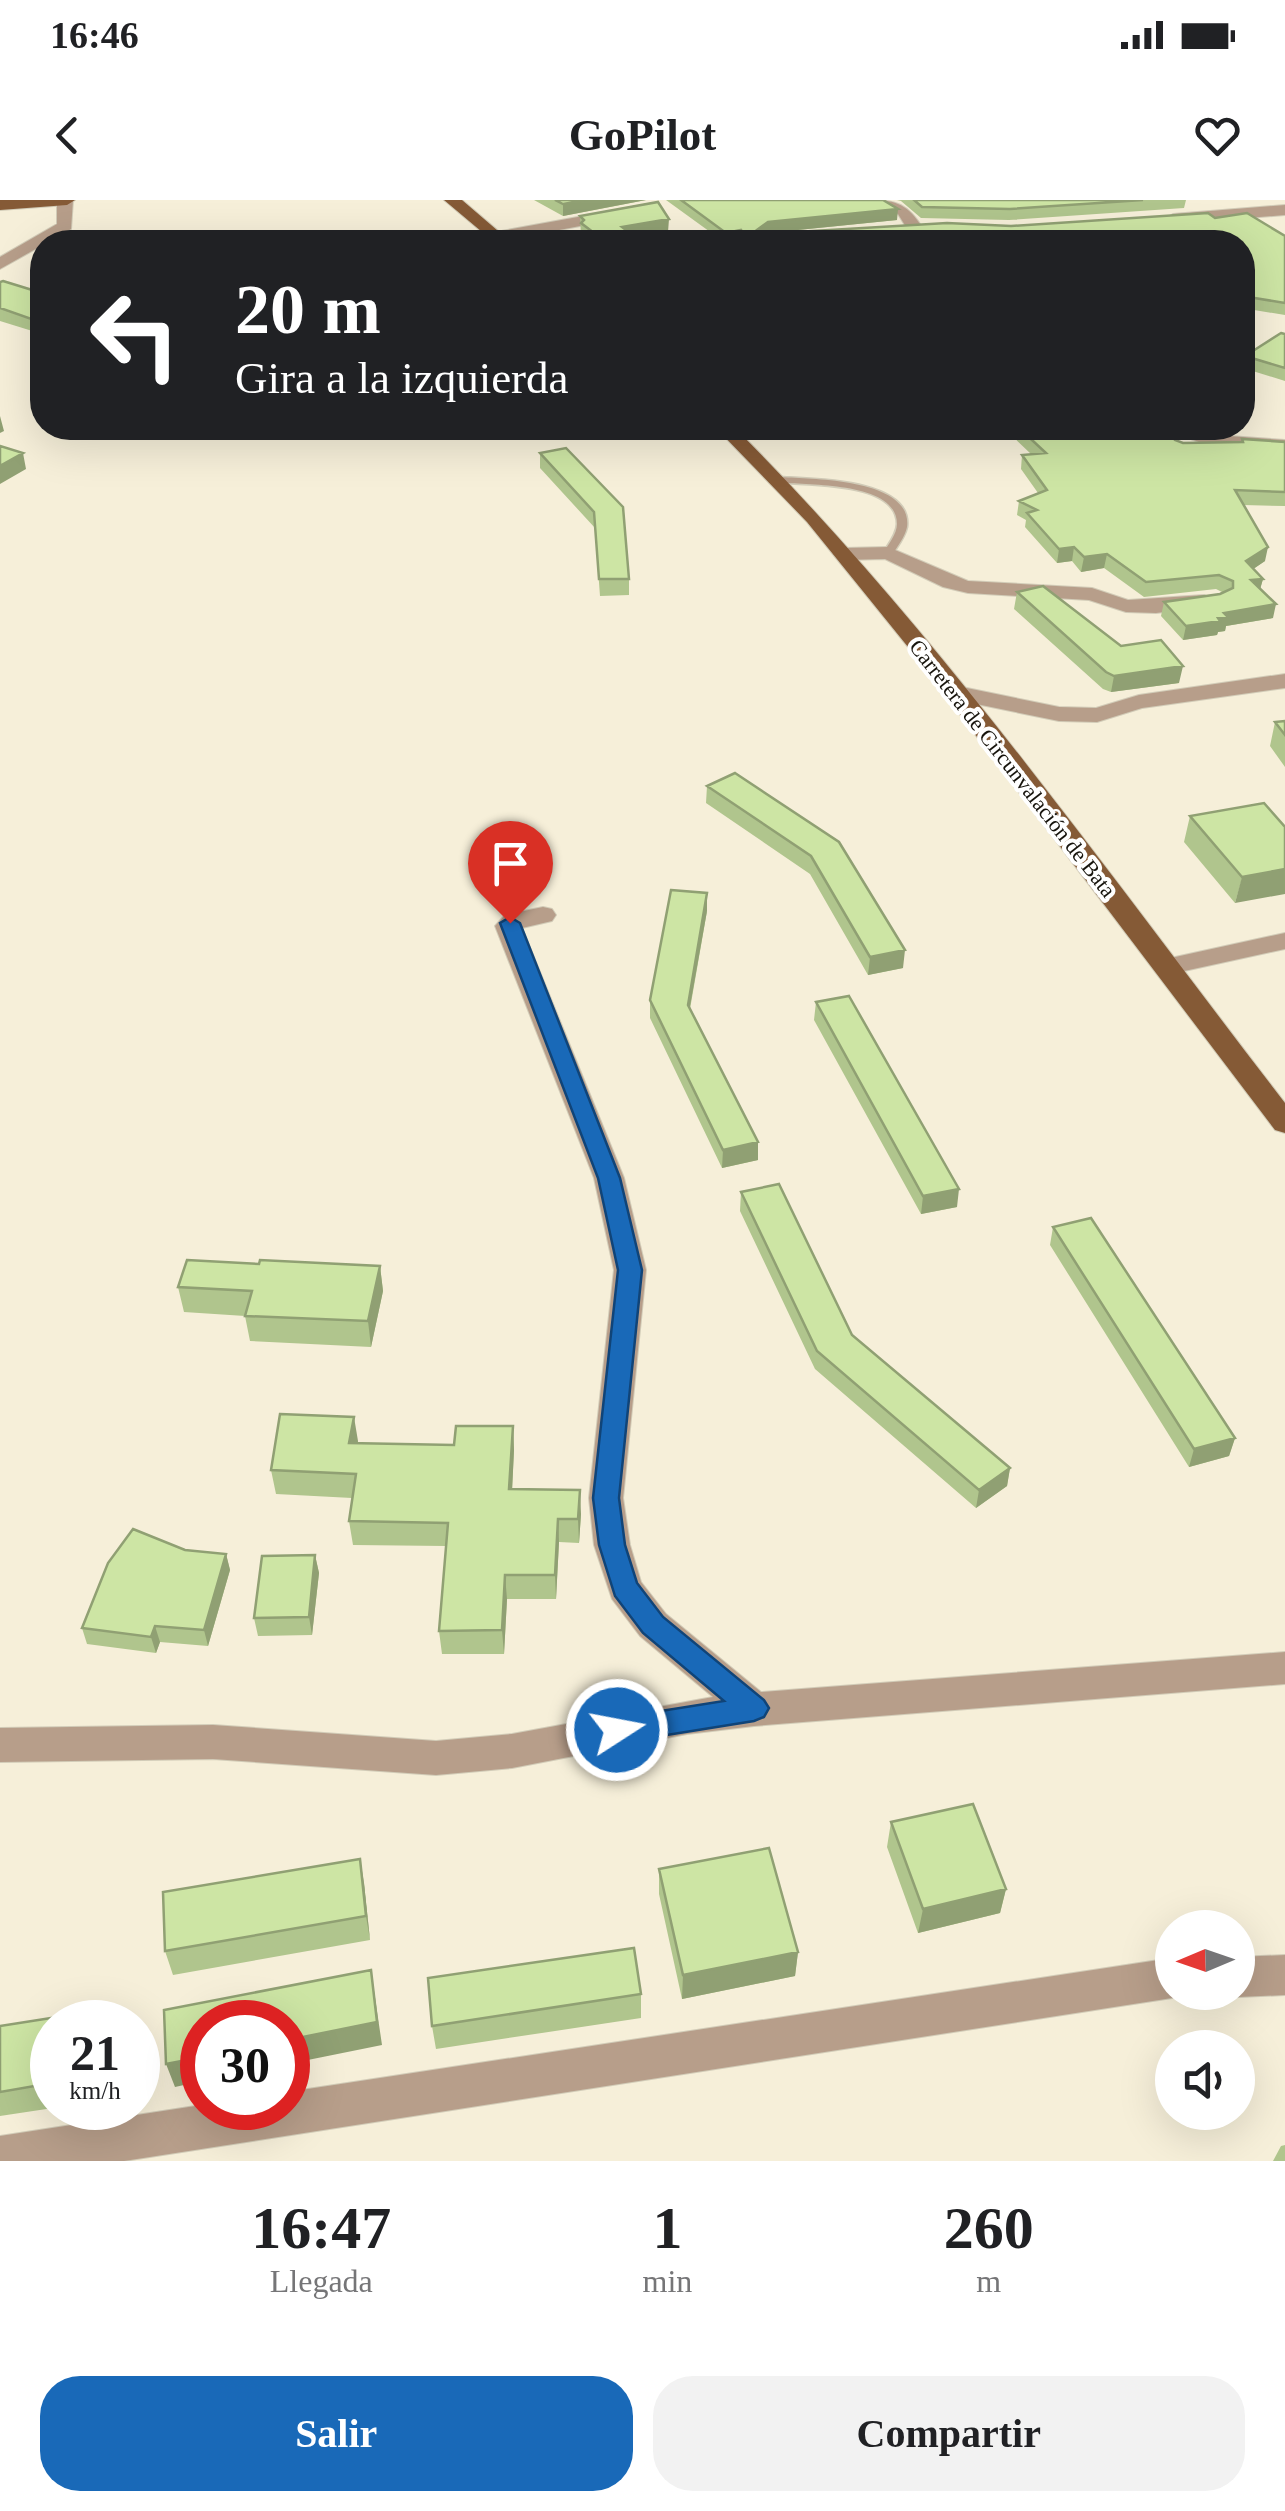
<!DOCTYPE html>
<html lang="es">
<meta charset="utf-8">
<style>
body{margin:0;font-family:"Times New Roman",serif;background:#f2f2f2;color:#202124;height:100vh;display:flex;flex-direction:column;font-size:38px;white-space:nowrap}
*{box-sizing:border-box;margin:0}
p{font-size:32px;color:#757577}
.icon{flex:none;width:55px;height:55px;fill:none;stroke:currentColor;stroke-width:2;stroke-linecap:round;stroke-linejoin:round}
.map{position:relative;height:1961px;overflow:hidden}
.panel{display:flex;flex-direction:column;background:#fff;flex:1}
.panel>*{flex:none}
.hud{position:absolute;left:30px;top:30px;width:1225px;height:210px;border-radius:40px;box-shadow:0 10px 40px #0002;background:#202124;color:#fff;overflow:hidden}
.needle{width:65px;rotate:268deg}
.controls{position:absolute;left:1155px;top:1710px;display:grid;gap:20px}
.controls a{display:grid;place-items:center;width:100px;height:100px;border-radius:50%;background:#fff;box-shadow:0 10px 40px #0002;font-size:50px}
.speed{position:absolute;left:30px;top:1800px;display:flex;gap:20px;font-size:50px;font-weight:700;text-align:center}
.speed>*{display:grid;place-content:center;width:130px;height:130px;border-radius:50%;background:#fff;box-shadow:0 10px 40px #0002;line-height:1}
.speed small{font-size:25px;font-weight:400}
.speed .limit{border:15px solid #d22;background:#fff;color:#111}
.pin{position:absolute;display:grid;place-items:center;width:85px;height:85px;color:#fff;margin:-102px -42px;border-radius:50% 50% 50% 0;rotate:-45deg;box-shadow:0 0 10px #0007}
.pin .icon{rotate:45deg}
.me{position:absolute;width:110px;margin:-55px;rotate:79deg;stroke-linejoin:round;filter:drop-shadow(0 0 8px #0008)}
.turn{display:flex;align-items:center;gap:35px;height:210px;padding:0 40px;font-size:45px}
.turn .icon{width:130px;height:130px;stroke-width:2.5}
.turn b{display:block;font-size:70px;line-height:85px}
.eta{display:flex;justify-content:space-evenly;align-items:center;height:170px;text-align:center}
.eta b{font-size:60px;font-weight:700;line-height:70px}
.primary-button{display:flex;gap:20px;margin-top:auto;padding:20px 40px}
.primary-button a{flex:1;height:115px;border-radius:40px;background:#1969b8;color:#fff;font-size:40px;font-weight:700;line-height:115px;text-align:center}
.primary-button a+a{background:#f2f2f2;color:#202124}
.status{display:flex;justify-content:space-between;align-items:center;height:70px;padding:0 50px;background:#fff;direction:ltr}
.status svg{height:28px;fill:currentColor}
header{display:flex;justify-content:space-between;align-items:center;height:130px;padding:0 40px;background:#fff;font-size:45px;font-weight:700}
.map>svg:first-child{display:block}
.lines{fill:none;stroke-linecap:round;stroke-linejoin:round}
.service-casing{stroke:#d2ccb8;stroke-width:3}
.minor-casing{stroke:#d2ccb8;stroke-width:2}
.primary-casing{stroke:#d2ccb8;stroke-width:2}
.service{fill:#b79e8a;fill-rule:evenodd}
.minor{fill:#b79e8a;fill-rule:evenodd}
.primary{fill:#855a36;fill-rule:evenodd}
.wall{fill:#b0c58d}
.shaded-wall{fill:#90a073}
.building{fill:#cde5a4;stroke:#90a073;stroke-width:2.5}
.route{fill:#1969b8;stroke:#104478;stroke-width:2.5}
.labels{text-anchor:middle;stroke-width:8;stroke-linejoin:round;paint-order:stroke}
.far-street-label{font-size:22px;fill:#17140d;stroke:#fff}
</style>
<div class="status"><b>16:46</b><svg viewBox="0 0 49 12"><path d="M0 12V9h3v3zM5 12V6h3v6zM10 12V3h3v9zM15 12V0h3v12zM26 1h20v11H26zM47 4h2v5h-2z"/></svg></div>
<header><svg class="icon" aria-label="back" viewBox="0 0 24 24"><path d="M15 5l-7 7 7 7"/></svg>GoPilot<svg class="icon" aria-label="heart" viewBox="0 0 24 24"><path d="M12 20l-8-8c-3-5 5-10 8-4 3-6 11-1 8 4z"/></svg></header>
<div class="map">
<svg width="1285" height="1961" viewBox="0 0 1285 1961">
<rect width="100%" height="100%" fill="#f6efd9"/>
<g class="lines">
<defs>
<path id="service" d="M 779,277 C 810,279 913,278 907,327 C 905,337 897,347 892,355 L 884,355 L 883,353 C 888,345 897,334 897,324 C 897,280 804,286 776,282 L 776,278 Z"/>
<path id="minor" d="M 57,0 L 73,0 L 71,29 L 0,69 L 0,57 L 57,24 Z
M 871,0 C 897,0 908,5 922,27 L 908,30 L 898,14 Z
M 1285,5 L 1285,15 L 1173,24 L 1165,19 L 1173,14 Z
M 616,10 L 622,12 L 622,18 L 496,42 L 488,37 L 496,32 Z
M 1160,228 L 1188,228 L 1214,235 L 1285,240 L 1285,252 L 1213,247 Z
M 888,347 L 968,381 L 1092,388 L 1128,400 L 1204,395 L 1215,401 L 1204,407 L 1156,413 L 1126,412 L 1089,400 L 968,393 L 943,387 L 885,359 L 843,360 L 833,354 L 843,348 Z
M 1285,474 L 1285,488 L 1142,508 L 1097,522 L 1059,521 L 957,500 L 946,493 L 957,486 L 1059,507 L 1096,508 L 1139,495 Z
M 543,707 L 552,709 L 556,715 L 552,721 L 522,728 L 624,978 L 646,1070 L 623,1298 L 630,1345 L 641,1382 L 666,1414 L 761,1492 L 1285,1452 L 1285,1484 L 754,1526 L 687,1534 L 512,1568 L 436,1575 L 213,1559 L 0,1562 L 0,1528 L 213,1525 L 436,1541 L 512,1534 L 713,1497 L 640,1436 L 612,1399 L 594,1345 L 589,1298 L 614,1070 L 594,978 L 495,726 L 505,715 Z
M 1285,733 L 1285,749 L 1166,775 L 1153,767 L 1157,761 Z
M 1285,1755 L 1285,1795 L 1238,1797 L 1226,1792 L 1238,1792 L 1238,1757 Z
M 1172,1758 L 1172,1792 L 1186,1792 L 1172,1798 L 124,1961 L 0,1961 L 0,1936 L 202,1905 L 288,1908 L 288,1892 Z"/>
<path id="primary" d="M 0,0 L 75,0 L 67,5 L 0,10 Z
M 444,0 L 462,0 L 511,42 L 494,42 Z
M 716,228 L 735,228 C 938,431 1109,675 1285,903 L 1285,933 L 1275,930 L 921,463 L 807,322 Z"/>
</defs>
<use href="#service" class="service-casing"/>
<use href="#minor" class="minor-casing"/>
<use href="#primary" class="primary-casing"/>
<use href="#service" class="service"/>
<use href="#minor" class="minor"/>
<use href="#primary" class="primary"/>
</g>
<path class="wall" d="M 534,0 L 646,0 L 563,16 Z
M 666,0 L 883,0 L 897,20 L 768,33 L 1011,26 L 1215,18 L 1285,36 L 1285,115 L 1242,108 L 1242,42 L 724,42 Z
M 897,0 L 1186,0 L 1184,8 L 1009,20 L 921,18 L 901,1 Z
M 580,16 L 668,32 L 636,38 L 642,42 L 590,42 L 581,36 Z
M 0,82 L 42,93 L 42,134 L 0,121 Z
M 1285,134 L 1285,181 L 1243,168 L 1245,156 Z
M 1009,228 L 1164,228 L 1175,240 L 1183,243 L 1242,242 L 1242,239 L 1285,242 L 1285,306 L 1243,305 L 1265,361 L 1253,369 L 1263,379 L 1260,389 L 1273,418 L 1226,426 L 1225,431 L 1218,432 L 1217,435 L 1183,440 L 1161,416 L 1164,402 L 1224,393 L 1216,389 L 1144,397 L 1104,368 L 1081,372 L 1072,361 L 1057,363 L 1025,327 L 1026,320 L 1017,315 L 1019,301 L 1038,293 L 1021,269 L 1022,255 L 1031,254 L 1008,232 Z
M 566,248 L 629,379 L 629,395 L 600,396 L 595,328 L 540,268 L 540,253 Z
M 1017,392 L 1121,446 L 1179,483 L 1111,492 L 1103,489 L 1014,409 Z
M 1285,521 L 1285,567 L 1270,546 L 1275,522 Z
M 707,586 L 839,642 L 903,768 L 868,775 L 810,674 L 706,603 Z
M 1264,603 L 1235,703 L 1184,642 L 1190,616 Z
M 707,711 L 690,809 L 758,942 L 758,960 L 722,968 L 650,818 L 650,800 Z
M 816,802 L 957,1007 L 921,1014 L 814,820 Z
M 741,992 L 852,1135 L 1010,1268 L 1007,1286 L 976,1308 L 815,1169 L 740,1011 Z
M 1053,1027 L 1235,1238 L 1229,1256 L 1189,1267 L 1050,1045 Z
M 259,1064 L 380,1066 L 383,1091 L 371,1147 L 250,1141 L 245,1116 L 184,1112 L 178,1087 Z
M 513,1226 L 514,1250 L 512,1289 L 581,1314 L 579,1343 L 559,1342 L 556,1399 L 507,1399 L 504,1454 L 442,1454 L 439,1431 L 446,1346 L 353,1345 L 349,1321 L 352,1298 L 276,1294 L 271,1270 L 358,1241 L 358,1244 L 454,1245 Z
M 185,1350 L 226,1354 L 230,1370 L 208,1446 L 160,1442 L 156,1453 L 87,1444 L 82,1428 Z
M 315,1355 L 319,1373 L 312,1435 L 258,1436 L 254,1418 Z
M 891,1622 L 1006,1689 L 1000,1713 L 918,1733 L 887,1647 Z
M 659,1669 L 798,1752 L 795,1776 L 682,1799 L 659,1694 Z
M 364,1683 L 370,1740 L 173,1775 L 165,1751 Z
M 641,1794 L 641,1818 L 436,1849 L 432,1826 Z
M 52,1822 L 53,1908 L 0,1916 L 0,1826 Z
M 1285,1945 L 1285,1961 L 1273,1961 L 1281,1946 Z"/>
<path class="shaded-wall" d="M 587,0 L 646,0 L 563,16 L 563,4 Z
M 898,9 L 897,20 L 768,33 L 756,42 L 757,30 L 768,22 Z
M 669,19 L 668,32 L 622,40 L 622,27 Z
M 741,30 L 741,42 L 726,42 L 726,33 Z
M 42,120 L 42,134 L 40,134 L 37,121 Z
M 0,216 L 4,231 L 0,233 Z
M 23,253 L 26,269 L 0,284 L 0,266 Z
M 1074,347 L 1072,361 L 1057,363 L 1059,349 Z
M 1268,347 L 1265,361 L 1243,376 L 1246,361 Z
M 1107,354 L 1104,368 L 1081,372 L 1084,357 Z
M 1263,379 L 1259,393 L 1251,380 Z
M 1276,404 L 1273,418 L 1226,426 L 1225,431 L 1218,432 L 1217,435 L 1183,440 L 1186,426 L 1224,413 Z
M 1183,466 L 1179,483 L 1111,492 L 1114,476 Z
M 1285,669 L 1285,694 L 1235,703 L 1242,677 Z
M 707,693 L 707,711 L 687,823 L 688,805 Z
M 905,750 L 903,768 L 868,775 L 870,757 Z
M 758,942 L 758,960 L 722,968 L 723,950 Z
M 959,989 L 957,1007 L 921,1014 L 923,996 Z
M 380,1066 L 383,1091 L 371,1147 L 368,1121 Z
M 354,1217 L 358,1241 L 353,1267 L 349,1243 Z
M 513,1226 L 514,1250 L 511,1313 L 509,1289 Z
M 1235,1238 L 1229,1256 L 1189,1267 L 1194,1249 Z
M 1010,1268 L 1007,1286 L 976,1308 L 979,1290 Z
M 580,1290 L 581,1314 L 579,1343 L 578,1319 Z
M 558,1319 L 559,1342 L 556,1399 L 555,1375 Z
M 226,1354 L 230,1370 L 208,1446 L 204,1430 Z
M 315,1355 L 319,1373 L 312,1435 L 309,1417 Z
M 505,1375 L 507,1399 L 504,1454 L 502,1430 Z
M 155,1426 L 160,1442 L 156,1453 L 151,1437 Z
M 360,1659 L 364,1683 L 370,1740 L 366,1716 Z
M 1006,1689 L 1000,1713 L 918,1733 L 923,1709 Z
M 798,1752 L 795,1776 L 682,1799 L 683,1775 Z
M 371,1770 L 382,1845 L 288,1864 L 288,1840 Z
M 202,1857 L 202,1881 L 175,1887 L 166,1864 Z"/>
<path class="building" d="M 555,0 L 587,0 L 563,4 Z
M 681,0 L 883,0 L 898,9 L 768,22 L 757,30 L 761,34 L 947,23 L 1011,26 L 1208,13 L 1215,18 L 1247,13 L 1285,36 L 1285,103 L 1242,96 L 1242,42 L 749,42 L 741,30 L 726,33 Z
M 914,0 L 1143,0 L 1010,9 L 922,7 Z
M 658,2 L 669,19 L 622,27 L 642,42 L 606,42 L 581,23 L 584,20 L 580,16 Z
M 3,81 L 42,93 L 42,120 L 37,121 L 0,108 L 0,82 Z
M 1281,133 L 1285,134 L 1285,168 L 1245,156 Z
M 1019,228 L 1164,228 L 1175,240 L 1183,243 L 1243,242 L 1242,239 L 1285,242 L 1285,292 L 1235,290 L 1268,347 L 1246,361 L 1263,379 L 1251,380 L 1276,404 L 1224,413 L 1228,417 L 1218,418 L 1220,421 L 1186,426 L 1164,402 L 1220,394 L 1233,388 L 1233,381 L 1219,375 L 1146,382 L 1107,354 L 1084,357 L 1074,347 L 1059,349 L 1027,313 L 1037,310 L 1019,301 L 1047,290 L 1022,255 L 1046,253 Z
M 0,246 L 23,253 L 0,266 Z
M 566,248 L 623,307 L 629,379 L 599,379 L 594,312 L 540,253 Z
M 1043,386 L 1121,446 L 1161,440 L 1183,466 L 1114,476 L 1106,472 L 1017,392 Z
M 1285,521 L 1285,535 L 1275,522 Z
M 735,573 L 839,642 L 905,750 L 870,757 L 811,656 L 707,586 Z
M 1264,603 L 1285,627 L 1285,669 L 1242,677 L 1190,616 Z
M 671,690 L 707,693 L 688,805 L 758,942 L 723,950 L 650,800 Z
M 849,796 L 959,989 L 923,996 L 816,802 Z
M 779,984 L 852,1135 L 1010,1268 L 979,1290 L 817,1151 L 741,992 Z
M 1091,1018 L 1235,1238 L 1194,1249 L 1053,1027 Z
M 187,1060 L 259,1064 L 260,1060 L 380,1066 L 368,1121 L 245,1116 L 252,1091 L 178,1087 Z
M 280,1214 L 354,1217 L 349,1243 L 454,1245 L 456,1226 L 513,1226 L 509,1289 L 580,1290 L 578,1319 L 558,1319 L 555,1375 L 505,1375 L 502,1430 L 439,1431 L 448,1323 L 349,1321 L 356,1274 L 271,1270 Z
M 133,1329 L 185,1350 L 226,1354 L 204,1430 L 155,1426 L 151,1437 L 82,1428 L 108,1363 Z
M 315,1355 L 309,1417 L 254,1418 L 262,1356 Z
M 973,1604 L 1006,1689 L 923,1709 L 891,1622 Z
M 769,1648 L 798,1752 L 683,1775 L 659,1669 Z
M 360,1659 L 366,1716 L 165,1751 L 163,1692 Z
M 634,1748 L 641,1794 L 432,1826 L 428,1778 Z
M 371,1770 L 377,1822 L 288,1840 L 288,1822 L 202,1822 L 202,1857 L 166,1864 L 164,1810 Z
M 102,1810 L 102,1822 L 52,1822 L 52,1883 L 0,1892 L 0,1826 Z"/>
<path class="route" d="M 510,717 L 520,723 L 620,978 L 642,1070 L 619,1298 L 625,1345 L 637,1383 L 663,1417 L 764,1500 L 769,1508 L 764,1517 L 754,1521 L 617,1543 L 607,1539 L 603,1530 L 607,1521 L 617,1518 L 724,1501 L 643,1433 L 615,1396 L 599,1345 L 593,1298 L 618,1070 L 598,978 L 500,723 Z"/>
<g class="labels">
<g class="far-street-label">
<text transform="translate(1013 568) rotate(52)" y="8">Carretera de Circunvalación de Bata</text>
</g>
</g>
</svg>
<div class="controls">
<a><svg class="needle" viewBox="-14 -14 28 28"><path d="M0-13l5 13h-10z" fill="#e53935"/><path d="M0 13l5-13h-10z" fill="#757577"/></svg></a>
<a><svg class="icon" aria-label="sound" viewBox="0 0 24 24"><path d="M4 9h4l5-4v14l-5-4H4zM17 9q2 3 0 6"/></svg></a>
</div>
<div class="speed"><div>21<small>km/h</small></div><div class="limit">30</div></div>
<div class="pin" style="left:510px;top:723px;background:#d93025"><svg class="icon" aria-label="arrive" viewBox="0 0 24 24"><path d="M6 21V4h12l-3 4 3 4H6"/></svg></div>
<svg class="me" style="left:617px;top:1530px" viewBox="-20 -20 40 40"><circle r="17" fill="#1969b8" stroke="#fff" stroke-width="3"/><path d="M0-11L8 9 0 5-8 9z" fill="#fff"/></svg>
<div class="hud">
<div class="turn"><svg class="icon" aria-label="left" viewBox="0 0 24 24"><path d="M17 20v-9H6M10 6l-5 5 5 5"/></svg><div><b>20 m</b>Gira a la izquierda</div></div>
</div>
</div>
<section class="panel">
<div class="eta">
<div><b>16:47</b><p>Llegada</p></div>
<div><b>1</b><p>min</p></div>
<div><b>260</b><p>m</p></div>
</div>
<div class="primary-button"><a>Salir</a><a>Compartir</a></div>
</section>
